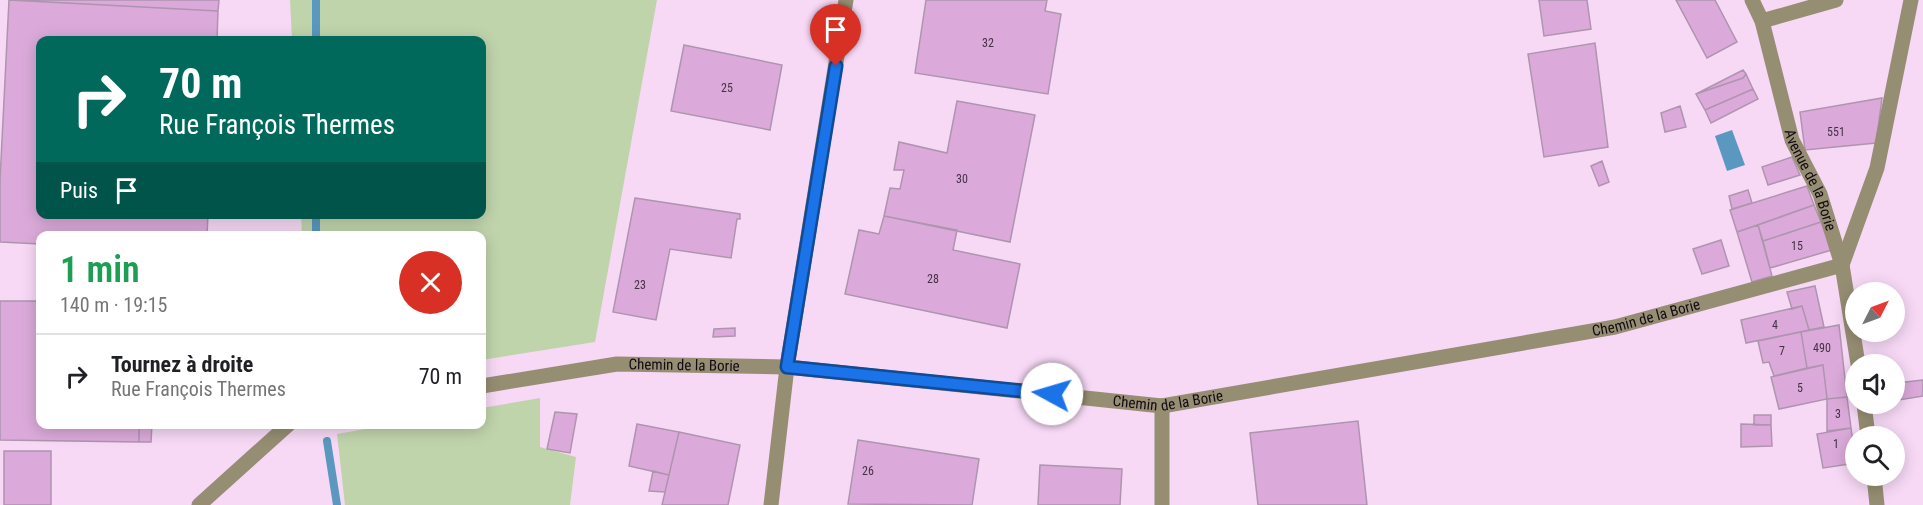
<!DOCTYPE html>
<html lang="fr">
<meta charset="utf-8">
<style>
body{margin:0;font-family:"Roboto Condensed",sans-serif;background:#f6f6f6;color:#202124;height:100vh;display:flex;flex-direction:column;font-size:22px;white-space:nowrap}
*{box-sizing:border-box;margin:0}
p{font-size:20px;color:#757577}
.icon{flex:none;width:33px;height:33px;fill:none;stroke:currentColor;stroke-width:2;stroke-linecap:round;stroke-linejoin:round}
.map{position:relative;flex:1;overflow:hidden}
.drawer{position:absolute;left:36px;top:231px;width:450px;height:198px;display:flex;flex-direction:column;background:#fff;border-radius:12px;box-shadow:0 3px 15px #0003}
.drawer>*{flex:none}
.top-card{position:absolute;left:36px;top:36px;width:450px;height:183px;border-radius:12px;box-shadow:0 3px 15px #0003;background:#00695c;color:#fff;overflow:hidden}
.needle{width:39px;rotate:48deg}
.controls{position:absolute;left:1845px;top:282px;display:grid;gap:12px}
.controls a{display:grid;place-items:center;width:60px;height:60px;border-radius:50%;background:#fff;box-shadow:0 3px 15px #0003;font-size:30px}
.pin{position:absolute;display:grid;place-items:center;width:51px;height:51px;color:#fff;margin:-62px -26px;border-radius:50% 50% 50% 0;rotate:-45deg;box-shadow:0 0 6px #0007}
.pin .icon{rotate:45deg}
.me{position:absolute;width:66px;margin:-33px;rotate:276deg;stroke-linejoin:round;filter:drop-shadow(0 0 4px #0008)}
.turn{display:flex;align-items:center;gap:21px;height:126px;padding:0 24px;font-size:27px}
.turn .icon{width:78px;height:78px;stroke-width:2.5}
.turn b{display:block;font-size:42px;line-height:51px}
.then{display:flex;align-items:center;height:57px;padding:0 24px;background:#0003;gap:12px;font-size:22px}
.round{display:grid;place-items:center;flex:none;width:63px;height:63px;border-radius:32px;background:#f6f6f6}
.summary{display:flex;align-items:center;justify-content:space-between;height:102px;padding:0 24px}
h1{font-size:36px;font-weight:600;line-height:45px;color:#1e9e55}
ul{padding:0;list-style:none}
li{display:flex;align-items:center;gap:18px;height:84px;padding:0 24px;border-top:2px solid #e0e0e0}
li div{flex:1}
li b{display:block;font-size:22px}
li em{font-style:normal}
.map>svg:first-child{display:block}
.green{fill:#c0d4ac}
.water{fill:#5a98bf}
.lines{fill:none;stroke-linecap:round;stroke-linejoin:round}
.stream{stroke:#5a98bf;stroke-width:8}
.building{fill:#dbaada;stroke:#af94af;stroke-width:1.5}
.minor{stroke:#968e73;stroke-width:15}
.route-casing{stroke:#114b97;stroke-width:15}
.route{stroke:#1a73e8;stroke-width:10}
.labels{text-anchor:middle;stroke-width:4.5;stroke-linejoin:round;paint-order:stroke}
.number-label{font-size:12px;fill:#453145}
.street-label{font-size:15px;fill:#130913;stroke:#f7d9f6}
</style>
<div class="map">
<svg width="1923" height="505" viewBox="0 0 1923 505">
<rect width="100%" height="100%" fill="#f7d9f6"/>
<path class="green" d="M 290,0 L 657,0 L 595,342 L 482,360 L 482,236 L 302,235 L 301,215 L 482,214 L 482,40 L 292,40 Z
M 540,398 L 540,447 L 576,457 L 570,505 L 345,505 L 337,434 L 388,425 L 482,424 L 482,408 Z"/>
<path class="water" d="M 1732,130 L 1745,165 L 1727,171 L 1715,136 Z"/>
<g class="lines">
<path class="stream" d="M 316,0 L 316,40
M 316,236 L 316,214
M 327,441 L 337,505"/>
</g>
<path class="building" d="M 9,0 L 218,11 L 217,40 L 40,40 L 40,214 L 208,214 L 207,236 L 40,236 L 40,244 L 0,242 L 0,180 Z
M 10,0 L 219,0 L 218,11 Z
M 926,0 L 1047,0 L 1045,11 L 1061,14 L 1048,94 L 915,73 Z
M 1539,0 L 1587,0 L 1591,29 L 1544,36 Z
M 1676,0 L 1715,0 L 1737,42 L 1707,58 Z
M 1595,43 L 1608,147 L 1544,157 L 1528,54 Z
M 684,45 L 782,65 L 770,130 L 671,111 Z
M 1743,70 L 1746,74 L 1743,78 L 1696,94 Z
M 1746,74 L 1753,89 L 1705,110 L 1696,94 L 1743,78 Z
M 1753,89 L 1758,99 L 1711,123 L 1705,110 Z
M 1882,98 L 1876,143 L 1805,150 L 1800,112 Z
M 957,101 L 1035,115 L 1010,242 L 884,216 L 890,188 L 900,189 L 904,170 L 894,170 L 899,142 L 947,153 Z
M 1680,106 L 1686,127 L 1665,132 L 1661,113 Z
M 1792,157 L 1800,175 L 1768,185 L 1762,167 Z
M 1602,161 L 1609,182 L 1599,186 L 1591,166 Z
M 1807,186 L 1814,205 L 1737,232 L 1730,210 Z
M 1748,190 L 1752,203 L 1732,209 L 1729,196 Z
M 635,198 L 740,214 L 740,219 L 737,219 L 731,258 L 670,249 L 656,320 L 613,312 Z
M 1814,205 L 1821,222 L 1763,241 L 1758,225 Z
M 884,216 L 957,230 L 953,250 L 1020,264 L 1007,328 L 845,294 L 859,230 L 879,234 Z
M 1821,222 L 1832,250 L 1770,268 L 1763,241 Z
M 1758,225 L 1772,276 L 1752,282 L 1737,232 Z
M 1721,240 L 1729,266 L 1702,274 L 1693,249 Z
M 1815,286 L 1824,327 L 1809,330 L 1802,306 L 1792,309 L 1787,292 Z
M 0,301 L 40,301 L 40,424 L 139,424 L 139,442 L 0,440 Z
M 1802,306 L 1809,330 L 1746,343 L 1741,320 Z
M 1839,325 L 1847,397 L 1827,399 L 1823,365 L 1807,368 L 1801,332 Z
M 735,328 L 735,336 L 713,337 L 714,329 Z
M 1801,332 L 1807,368 L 1774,376 L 1769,362 L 1763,363 L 1758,341 Z
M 1823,365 L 1827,399 L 1779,409 L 1771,377 Z
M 1923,380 L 1923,396 L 1899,400 L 1897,383 Z
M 1847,397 L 1851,428 L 1827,431 L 1827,399 Z
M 555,412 L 577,414 L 570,453 L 547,449 Z
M 1754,415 L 1771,415 L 1771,425 L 1754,425 Z
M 1358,421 L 1367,505 L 1258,505 L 1250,433 Z
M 139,424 L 152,424 L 151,442 L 139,442 Z
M 637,424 L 679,432 L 669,475 L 629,466 Z
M 1741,424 L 1771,425 L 1772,446 L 1741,447 Z
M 1851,428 L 1856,463 L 1823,468 L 1817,434 Z
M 679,432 L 740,445 L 728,505 L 662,505 Z
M 858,440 L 979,459 L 972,505 L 848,504 Z
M 4,451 L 51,451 L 51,505 L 4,505 Z
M 1040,465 L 1122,469 L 1120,505 L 1038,505 Z
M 653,471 L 669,475 L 665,492 L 649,491 Z"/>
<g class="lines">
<g class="minor">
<path id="s1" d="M 1752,0 L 1762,21 L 1792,140 L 1820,194 L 1842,265 L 1858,364"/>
<path d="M 1762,21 L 1836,0"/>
<path d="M 1842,265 L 1877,168 L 1911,0"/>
<path id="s2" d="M 482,386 L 617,364 L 787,367 L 1162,406 L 1615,327 L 1842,265"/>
<path d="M 1864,404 L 1868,436"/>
<path d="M 1162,406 L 1162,505"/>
<path d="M 1874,476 L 1877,505"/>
<path d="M 199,505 L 289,424"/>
<path d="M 771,505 L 787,367 L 846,0"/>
</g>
</g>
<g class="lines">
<defs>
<path id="route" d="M 836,66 L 787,367 L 1052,394"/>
</defs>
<use href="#route" class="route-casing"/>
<use href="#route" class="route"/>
</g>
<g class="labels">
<g class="number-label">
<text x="988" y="47">32</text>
<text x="727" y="92">25</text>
<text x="1836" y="136">551</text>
<text x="962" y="183">30</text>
<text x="1797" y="250">15</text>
<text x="933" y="283">28</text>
<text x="640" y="289">23</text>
<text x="1775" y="329">4</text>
<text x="1822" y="352">490</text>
<text x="1782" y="355">7</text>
<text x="1800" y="392">5</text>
<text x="1838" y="418">3</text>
<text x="1836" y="448">1</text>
<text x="868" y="475">26</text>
</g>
<g class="street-label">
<text dy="5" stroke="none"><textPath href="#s1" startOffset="190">Avenue de la Borie</textPath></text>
<text dy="5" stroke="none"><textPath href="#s2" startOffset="1176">Chemin de la Borie</textPath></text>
<text dy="5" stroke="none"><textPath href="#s2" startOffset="204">Chemin de la Borie</textPath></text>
<text dy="5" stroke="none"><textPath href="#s2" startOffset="690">Chemin de la Borie</textPath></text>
</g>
</g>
</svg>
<div class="controls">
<a><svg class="needle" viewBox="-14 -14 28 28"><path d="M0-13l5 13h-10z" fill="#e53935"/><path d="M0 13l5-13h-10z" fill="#757577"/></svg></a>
<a><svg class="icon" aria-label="sound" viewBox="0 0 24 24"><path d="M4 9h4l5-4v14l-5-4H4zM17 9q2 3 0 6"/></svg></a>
<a><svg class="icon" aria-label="search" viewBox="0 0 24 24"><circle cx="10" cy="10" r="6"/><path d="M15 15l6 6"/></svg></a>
</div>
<div class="pin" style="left:836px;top:66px;background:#d93025"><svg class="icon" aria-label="arrive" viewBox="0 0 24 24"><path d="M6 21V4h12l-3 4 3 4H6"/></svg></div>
<svg class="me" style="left:1052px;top:394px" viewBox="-20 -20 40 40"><circle r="19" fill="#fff"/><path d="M0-13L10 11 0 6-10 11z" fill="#1a73e8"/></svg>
<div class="top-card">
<div class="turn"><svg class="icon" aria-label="right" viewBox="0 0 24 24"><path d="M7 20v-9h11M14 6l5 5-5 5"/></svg><div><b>70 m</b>Rue François Thermes</div></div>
<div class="then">Puis<svg class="icon" aria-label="arrive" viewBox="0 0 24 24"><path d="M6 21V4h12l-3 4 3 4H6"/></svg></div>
</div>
<section class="drawer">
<div class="summary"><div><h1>1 min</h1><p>140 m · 19:15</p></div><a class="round" style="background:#d93025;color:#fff"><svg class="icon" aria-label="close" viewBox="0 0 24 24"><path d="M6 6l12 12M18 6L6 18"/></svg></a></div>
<ul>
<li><svg class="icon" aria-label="right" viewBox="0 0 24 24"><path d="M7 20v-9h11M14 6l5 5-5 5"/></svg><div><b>Tournez à droite</b><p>Rue François Thermes</p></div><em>70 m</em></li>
</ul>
</section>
</div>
